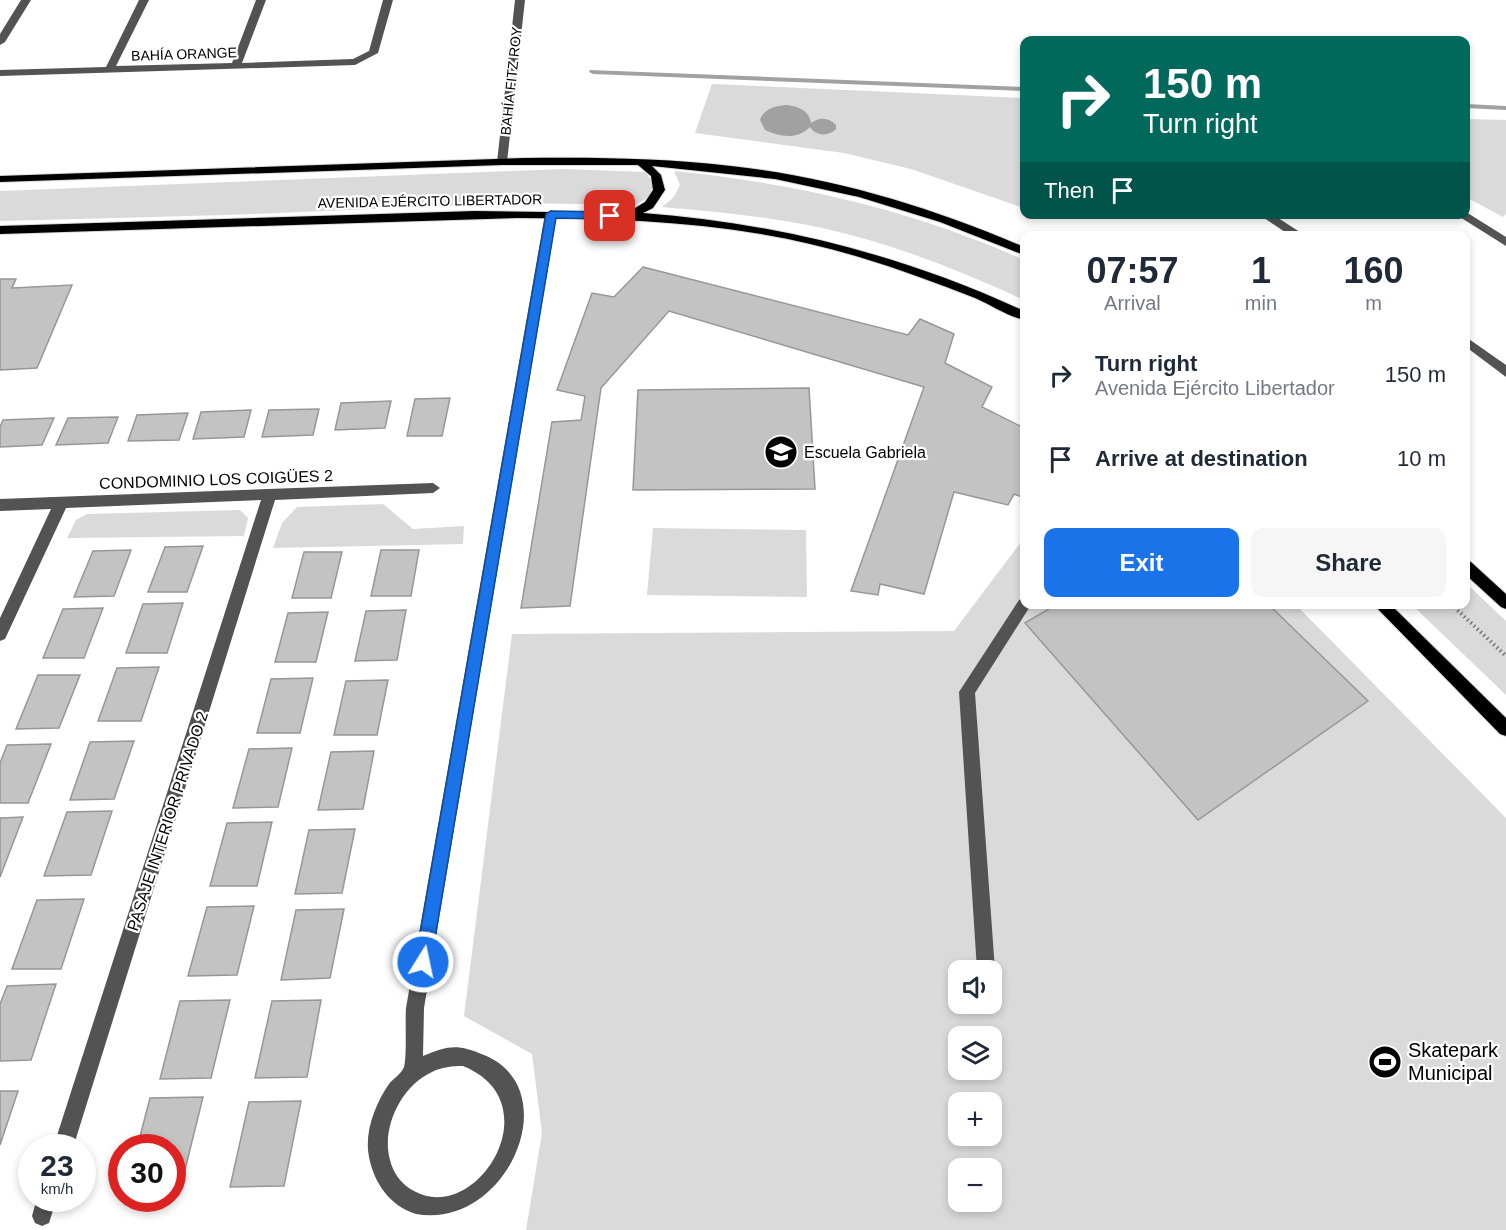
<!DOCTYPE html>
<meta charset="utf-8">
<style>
body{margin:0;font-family:Helvetica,sans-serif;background:#f6f6f7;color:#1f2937;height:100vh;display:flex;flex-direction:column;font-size:22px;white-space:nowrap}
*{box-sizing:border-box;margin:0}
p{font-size:20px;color:#747a83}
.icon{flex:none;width:33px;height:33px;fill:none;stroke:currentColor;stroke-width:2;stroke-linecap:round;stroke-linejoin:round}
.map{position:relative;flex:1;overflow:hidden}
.sheet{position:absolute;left:1020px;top:231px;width:450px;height:378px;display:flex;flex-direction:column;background:#fff;border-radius:12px;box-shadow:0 3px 9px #0003}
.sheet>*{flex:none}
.banner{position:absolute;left:1020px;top:36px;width:450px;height:183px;border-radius:12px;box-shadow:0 3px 9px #0003;background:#00695c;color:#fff;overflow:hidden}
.fabs{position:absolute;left:948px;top:960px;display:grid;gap:12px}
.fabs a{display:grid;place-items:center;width:54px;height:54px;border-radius:12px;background:#fff;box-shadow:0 3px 9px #0003;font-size:30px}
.speed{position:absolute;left:18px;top:1134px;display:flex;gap:12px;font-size:30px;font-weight:700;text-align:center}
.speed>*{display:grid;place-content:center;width:78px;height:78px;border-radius:50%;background:#fff;box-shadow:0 3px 9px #0003;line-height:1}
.speed small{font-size:15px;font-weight:400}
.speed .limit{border:9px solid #d22;background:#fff;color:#111}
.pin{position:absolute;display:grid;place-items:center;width:51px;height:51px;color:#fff;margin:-26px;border-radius:12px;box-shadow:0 3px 9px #0006}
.me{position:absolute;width:66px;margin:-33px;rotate:10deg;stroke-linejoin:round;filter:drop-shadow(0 0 4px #0008)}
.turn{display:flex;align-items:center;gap:21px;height:126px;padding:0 24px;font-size:27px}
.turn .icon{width:78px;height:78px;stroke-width:2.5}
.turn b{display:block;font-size:42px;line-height:51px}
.then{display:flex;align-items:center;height:57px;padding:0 24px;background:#0003;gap:12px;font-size:22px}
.eta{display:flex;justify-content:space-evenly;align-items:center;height:102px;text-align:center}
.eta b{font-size:36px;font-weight:700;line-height:42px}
.primary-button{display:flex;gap:12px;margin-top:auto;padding:12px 24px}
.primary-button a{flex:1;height:69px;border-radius:12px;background:#1a73e8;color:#fff;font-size:24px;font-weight:700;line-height:69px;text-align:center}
.primary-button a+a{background:#f6f6f7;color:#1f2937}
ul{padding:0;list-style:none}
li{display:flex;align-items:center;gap:18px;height:84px;padding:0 24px}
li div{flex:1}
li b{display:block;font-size:22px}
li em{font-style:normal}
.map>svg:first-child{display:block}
.green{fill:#dadada;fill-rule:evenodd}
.water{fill:#a1a1a1}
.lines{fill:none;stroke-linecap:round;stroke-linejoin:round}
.stream{fill:#a1a1a1;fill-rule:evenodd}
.building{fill:#c3c3c3;stroke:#979797;stroke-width:1.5}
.major-casing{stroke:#dbdbdb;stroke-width:2}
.path{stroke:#757575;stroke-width:4;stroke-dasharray:1.5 3;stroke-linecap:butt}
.minor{fill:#535353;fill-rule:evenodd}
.major{fill:#000;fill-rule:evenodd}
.route{fill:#1a73e8;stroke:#114b97;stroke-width:1.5}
.labels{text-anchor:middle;stroke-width:4.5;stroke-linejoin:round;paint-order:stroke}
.far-street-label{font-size:14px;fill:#000;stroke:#fff}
.poi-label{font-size:16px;fill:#000;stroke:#fff;text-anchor:start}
.street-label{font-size:16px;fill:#000;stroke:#fff}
.near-poi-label{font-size:20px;fill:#000;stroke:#fff;text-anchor:start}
</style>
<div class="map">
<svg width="1506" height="1230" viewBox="0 0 1506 1230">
<rect width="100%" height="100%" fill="#fff"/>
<path class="green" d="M 712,84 L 1024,98 L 1024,208 L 911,169 L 844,153 L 695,133 Z
M 1466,119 L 1506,120 L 1506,214 L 1503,217 L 1466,197 Z
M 563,169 L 646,172 L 653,184 L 650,196 L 636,205 L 515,203 L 227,215 L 0,221 L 0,191 Z
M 674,171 C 794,183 914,210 1024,260 L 1024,300 C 955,268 883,240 808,225 C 760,216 711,211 662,207 L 674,197 L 680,185 Z
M 383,504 L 413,529 L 464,526 L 463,544 L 273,548 L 282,523 L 297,507 Z
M 240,510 L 248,518 L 244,536 L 67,538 L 76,520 L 87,514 Z
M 653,528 L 806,530 L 807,597 L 647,595 Z
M 1024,538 L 1024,604 L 1296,605 L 1506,818 L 1506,1230 L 526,1230 L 542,1133 L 532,1054 L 464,1016 L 512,634 L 954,631 ZM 958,970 L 992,970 L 992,1004 L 958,1004 ZM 958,1036 L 992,1036 L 992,1070 L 958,1070 ZM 958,1102 L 992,1102 L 992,1136 L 958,1136 ZM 958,1168 L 992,1168 L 992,1202 L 958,1202 Z
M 1466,583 L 1506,621 L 1506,695 L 1412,605 L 1466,604 Z"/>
<path class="water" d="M 787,105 C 799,107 809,110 811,123 C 819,117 829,117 836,125 L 836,129 C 828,137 816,136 810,127 C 797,140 780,137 765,130 L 760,120 C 764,108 776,106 787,105 Z"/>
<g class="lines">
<path class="stream" d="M 590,70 L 1024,87 L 1024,91 L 593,74 L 589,72 Z
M 1466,104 L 1506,106 L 1506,110 L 1466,108 Z"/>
</g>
<path class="building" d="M 643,267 L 908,335 L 920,319 L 954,334 L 945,363 L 992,387 L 982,407 L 1024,428 L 1024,498 L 1014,494 L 1008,505 L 954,492 L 924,594 L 880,584 L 878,595 L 851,591 L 924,387 L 669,311 L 601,388 L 570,606 L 521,608 L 552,422 L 581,420 L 585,396 L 557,390 L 592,293 L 614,297 Z
M 0,279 L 16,279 L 12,288 L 72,285 L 37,368 L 0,370 Z
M 809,388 L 815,489 L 633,490 L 638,390 Z
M 450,398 L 442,436 L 407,436 L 415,399 Z
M 391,401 L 385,428 L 335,430 L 341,403 Z
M 319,409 L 313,435 L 262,437 L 269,410 Z
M 251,410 L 244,437 L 193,439 L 201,412 Z
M 188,413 L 179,440 L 128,441 L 137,415 Z
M 118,417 L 108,443 L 56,445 L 68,418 Z
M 54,418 L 42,445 L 0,447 L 0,427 L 3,420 Z
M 203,546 L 187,592 L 148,592 L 165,547 Z
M 131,550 L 114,596 L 74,597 L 93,551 Z
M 381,550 L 419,550 L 411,596 L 371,596 Z
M 304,552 L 342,552 L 331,598 L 292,598 Z
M 183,603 L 167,653 L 126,653 L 143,604 Z
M 1057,604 L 1268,604 L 1368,701 L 1198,820 L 1025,623 Z
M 103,608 L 84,658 L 43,658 L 63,609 Z
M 406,610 L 397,660 L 355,661 L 366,611 Z
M 328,612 L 316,662 L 275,662 L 288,613 Z
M 159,667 L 141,721 L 98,721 L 117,668 Z
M 38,675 L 80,675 L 59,728 L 16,729 Z
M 313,678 L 300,733 L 257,733 L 271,679 Z
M 388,680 L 377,735 L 334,735 L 346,681 Z
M 134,741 L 114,799 L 70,800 L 90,742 Z
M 51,744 L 28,803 L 0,803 L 0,763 L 7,745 Z
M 292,748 L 278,807 L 233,808 L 249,749 Z
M 374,751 L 363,809 L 318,810 L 331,752 Z
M 112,811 L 91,875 L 44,876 L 67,812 Z
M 23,817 L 0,877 L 0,818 Z
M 272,822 L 257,886 L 210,886 L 227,823 Z
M 355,829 L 342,893 L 295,894 L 309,830 Z
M 84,899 L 61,969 L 12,969 L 37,900 Z
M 254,906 L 237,975 L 188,976 L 207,907 Z
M 344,909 L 330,978 L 281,980 L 296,910 Z
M 56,984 L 31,1060 L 0,1061 L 0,1004 L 7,986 Z
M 230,1000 L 211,1078 L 160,1079 L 180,1001 Z
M 321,1000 L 307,1077 L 255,1078 L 272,1001 Z
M 0,1091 L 18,1091 L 0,1145 Z
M 203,1097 L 182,1182 L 172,1182 L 172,1148 L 137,1148 L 150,1098 Z
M 301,1101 L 284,1186 L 230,1187 L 249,1102 Z"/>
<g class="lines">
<defs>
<path id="major" d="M 525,158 C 594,157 662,158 731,166 C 832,177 931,207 1024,247 L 1024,255 L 940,222 L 859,197 L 775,179 L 652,166 L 661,175 L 665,190 L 653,208 L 643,213 C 777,223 903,255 1024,311 L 1024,320 C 1007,316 991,305 975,298 C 937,283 899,269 859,257 C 748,223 632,218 517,218 L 0,234 L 0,226 L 475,211 L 627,213 L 645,202 L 653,190 L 651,176 L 638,165 L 502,165 L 0,182 L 0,176 Z
M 1466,560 L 1471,562 L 1506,594 L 1506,609 L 1501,607 L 1466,575 Z
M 1373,604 L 1390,604 L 1506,718 L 1506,736 L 1500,734 Z"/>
</defs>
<use href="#major" class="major-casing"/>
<path class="path" d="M 1451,604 L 1506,656"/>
<path class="minor" d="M 21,0 L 31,0 L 5,42 L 0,45 L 0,34 Z
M 139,0 L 149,0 L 116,66 L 232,63 L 256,0 L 266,0 L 242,63 L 353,59 L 369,51 L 383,0 L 393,0 L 378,53 L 355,65 L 0,76 L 0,70 L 106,67 Z
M 515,0 L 525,0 L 507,162 L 502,165 L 497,162 Z
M 551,210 L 557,214 L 424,1008 L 423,1056 C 449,1045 458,1044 484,1055 C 568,1089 507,1230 416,1214 C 390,1206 374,1183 369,1157 C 364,1133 375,1104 389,1084 C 393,1079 402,1073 404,1067 C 407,1057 405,1021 406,1008 L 545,214 ZM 463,1066 C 553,1102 477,1226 414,1191 C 402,1185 393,1173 390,1160 C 381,1128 401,1086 432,1072 C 441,1067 453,1066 463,1066 Z
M 1466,212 L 1506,237 L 1506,246 L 1455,214 L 1466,214 Z
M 1258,214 L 1272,214 L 1306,236 L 1291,236 Z
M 1466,337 L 1506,365 L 1506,377 L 1466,347 Z
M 433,483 L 440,488 L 433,493 L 275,500 L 73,1148 L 53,1148 L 261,500 L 66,508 L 5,639 L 0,641 L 0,618 L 51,509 L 0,511 L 0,499 Z
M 1024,598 L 1024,604 L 1031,604 L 1029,608 L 975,693 L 995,970 L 992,977 L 992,970 L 977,970 L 959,692 L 1019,600 Z
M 37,1198 L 57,1198 L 49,1223 L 42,1226 L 35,1223 L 32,1216 Z"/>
<use href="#major" class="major"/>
</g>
<path class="route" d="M 551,211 L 610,212 L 615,216 L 610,219 L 556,218 L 431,962 L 429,968 L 423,970 L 417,968 L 415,962 L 546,214 Z"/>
<defs>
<symbol id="school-disc" viewBox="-11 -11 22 22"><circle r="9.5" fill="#000" stroke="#fff"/><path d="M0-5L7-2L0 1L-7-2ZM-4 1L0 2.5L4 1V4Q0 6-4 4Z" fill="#fff"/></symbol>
<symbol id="stadium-disc" viewBox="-11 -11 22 22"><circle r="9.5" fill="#000" stroke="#fff"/><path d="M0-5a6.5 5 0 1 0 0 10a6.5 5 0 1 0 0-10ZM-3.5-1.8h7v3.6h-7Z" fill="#fff"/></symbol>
</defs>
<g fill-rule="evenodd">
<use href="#school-disc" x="762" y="433" width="38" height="38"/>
<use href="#stadium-disc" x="1366" y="1043" width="38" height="38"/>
</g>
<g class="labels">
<g class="far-street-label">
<text transform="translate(184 54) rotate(-2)" y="5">BAHÍA ORANGE</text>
<text transform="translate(511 81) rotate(-84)" y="5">BAHÍA FITZ ROY</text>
<text transform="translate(430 201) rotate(-1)" y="5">AVENIDA EJÉRCITO LIBERTADOR</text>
</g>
<g class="poi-label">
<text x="804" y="458">Escuela Gabriela</text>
</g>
<g class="street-label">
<text transform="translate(216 479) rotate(-2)" y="6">CONDOMINIO LOS COIGÜES 2</text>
<text transform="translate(167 821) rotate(-72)" y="6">PASAJE INTERIOR PRIVADO 2</text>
</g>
<g class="near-poi-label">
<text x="1408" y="1057">Skatepark<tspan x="1408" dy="23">Municipal</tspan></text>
</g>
</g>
</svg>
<div class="fabs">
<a><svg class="icon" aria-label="sound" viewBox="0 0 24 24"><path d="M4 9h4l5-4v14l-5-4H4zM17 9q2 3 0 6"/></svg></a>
<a><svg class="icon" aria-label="layers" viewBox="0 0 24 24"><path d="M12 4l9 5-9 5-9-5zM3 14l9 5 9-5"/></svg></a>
<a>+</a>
<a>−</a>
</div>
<div class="speed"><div>23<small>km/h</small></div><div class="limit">30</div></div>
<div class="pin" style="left:610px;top:216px;background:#d93025"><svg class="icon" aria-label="arrive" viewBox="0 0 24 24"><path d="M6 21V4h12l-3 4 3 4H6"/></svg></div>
<svg class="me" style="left:423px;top:962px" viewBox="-20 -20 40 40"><circle r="17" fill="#1a73e8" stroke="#fff" stroke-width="3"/><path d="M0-11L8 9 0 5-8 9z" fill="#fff"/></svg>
<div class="banner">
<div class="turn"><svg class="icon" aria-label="right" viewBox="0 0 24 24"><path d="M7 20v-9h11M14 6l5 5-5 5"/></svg><div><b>150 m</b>Turn right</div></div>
<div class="then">Then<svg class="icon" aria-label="arrive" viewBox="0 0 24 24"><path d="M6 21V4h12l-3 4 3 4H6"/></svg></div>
</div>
<section class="sheet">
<div class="eta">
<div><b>07:57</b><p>Arrival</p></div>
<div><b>1</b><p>min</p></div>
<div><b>160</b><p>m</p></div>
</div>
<ul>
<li><svg class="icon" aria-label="right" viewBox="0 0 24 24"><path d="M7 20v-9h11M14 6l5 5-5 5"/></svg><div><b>Turn right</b><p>Avenida Ejército Libertador</p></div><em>150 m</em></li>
<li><svg class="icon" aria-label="arrive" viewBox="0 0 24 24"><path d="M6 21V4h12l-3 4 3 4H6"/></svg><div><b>Arrive at destination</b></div><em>10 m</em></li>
</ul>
<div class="primary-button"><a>Exit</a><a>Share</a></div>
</section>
</div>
